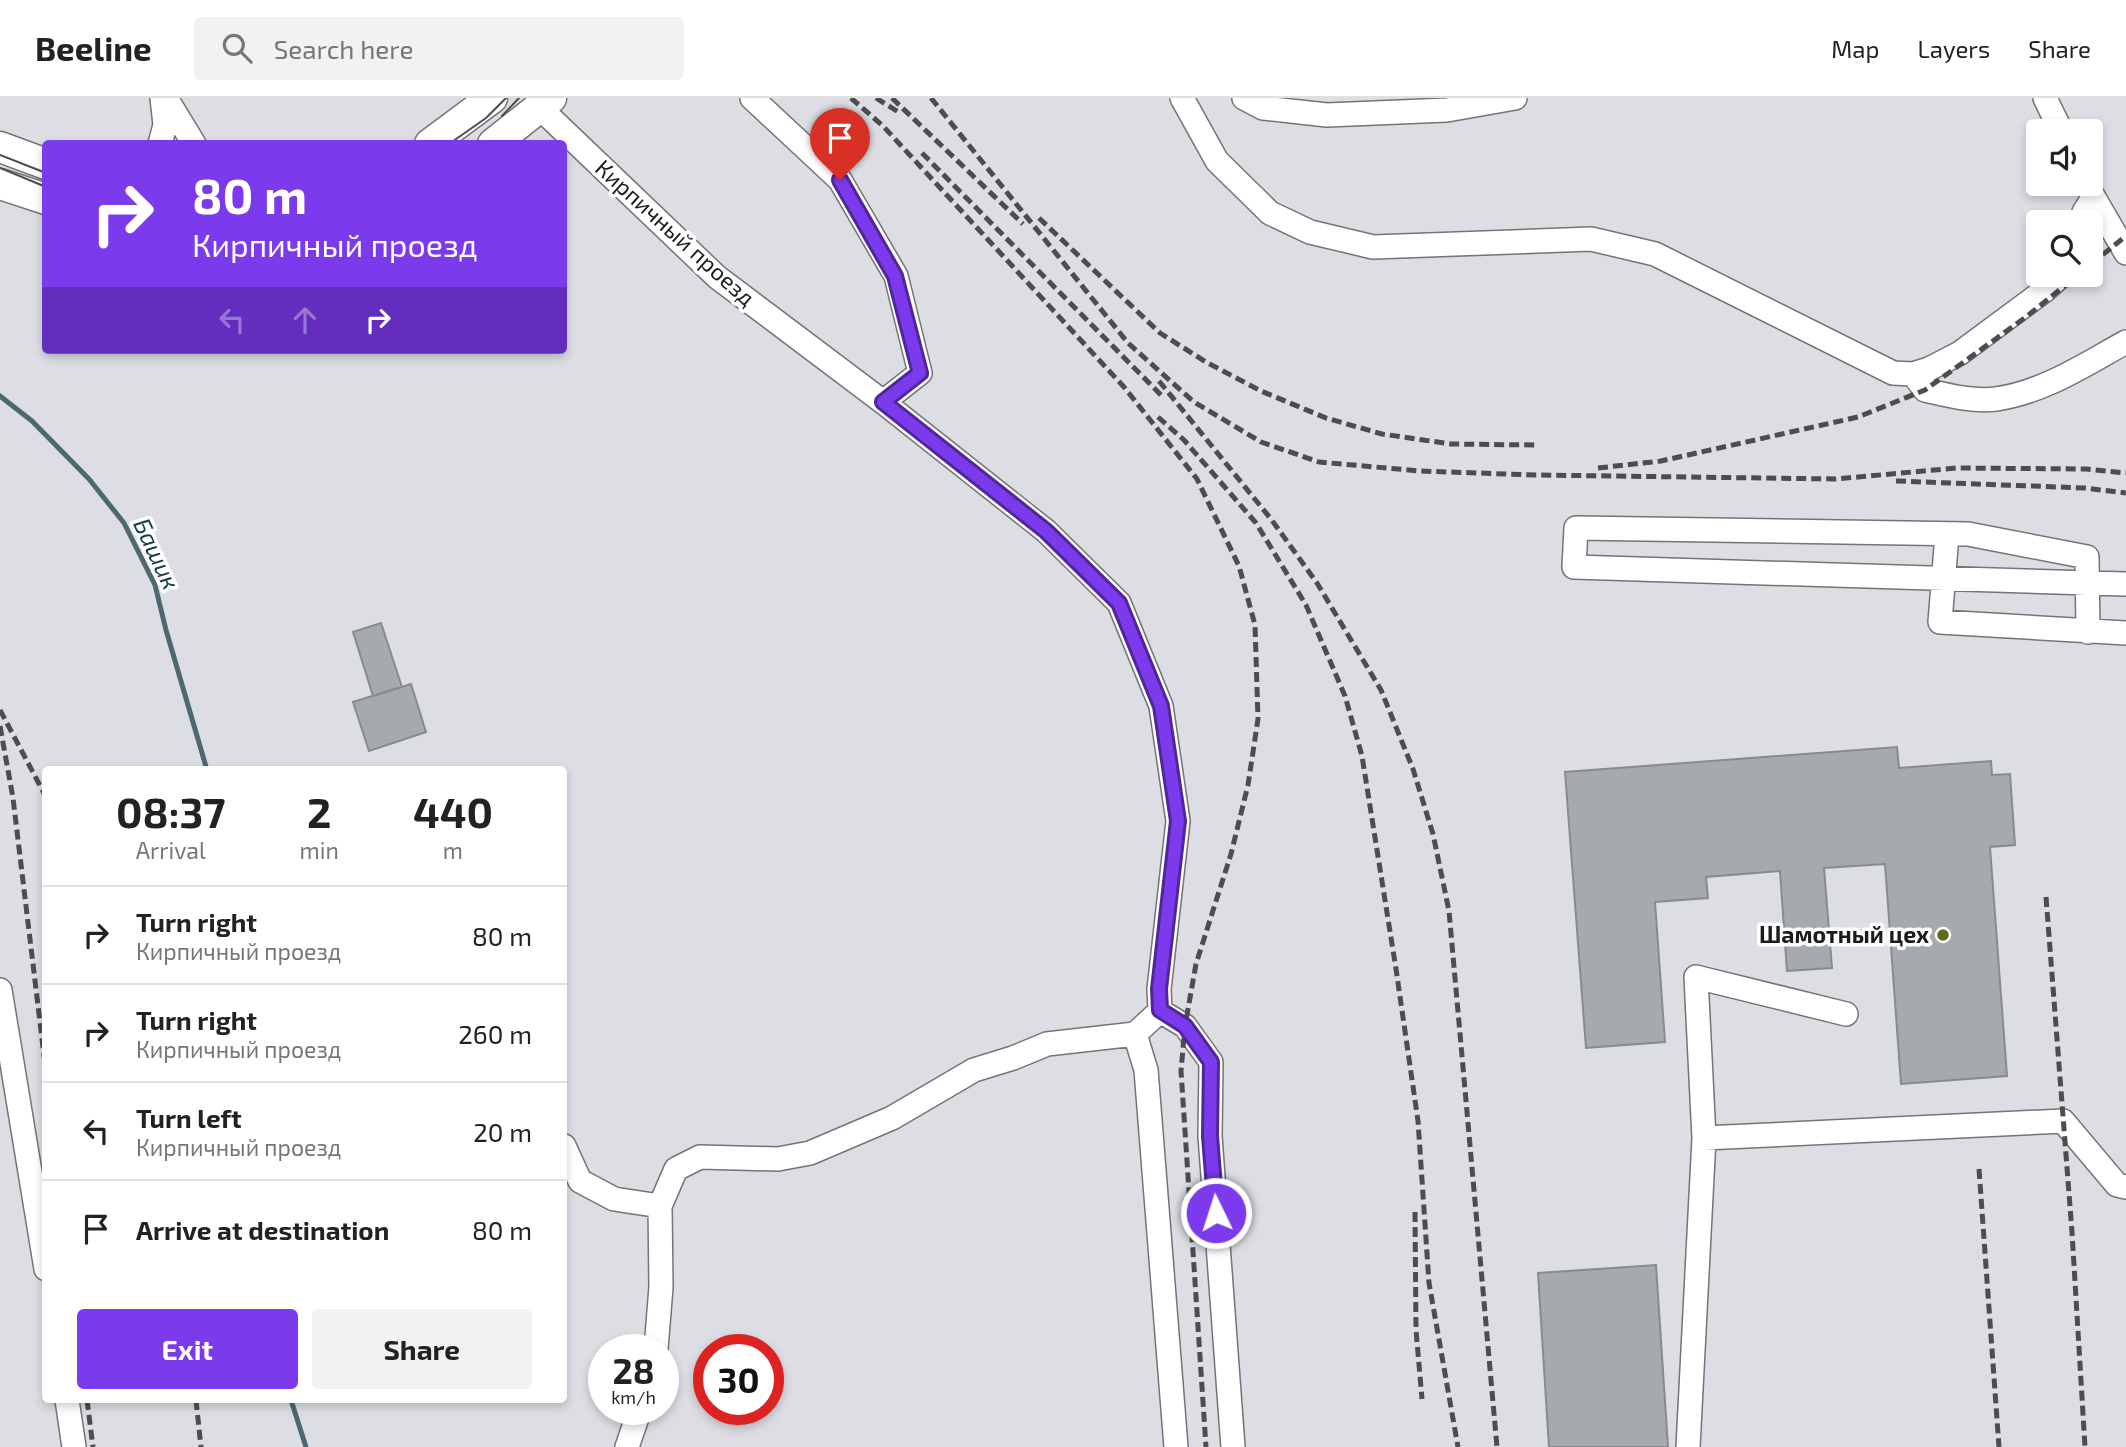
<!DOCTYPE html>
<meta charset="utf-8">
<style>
body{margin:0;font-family:"Exo 2",sans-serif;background:#f2f2f2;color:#222;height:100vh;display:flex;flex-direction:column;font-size:26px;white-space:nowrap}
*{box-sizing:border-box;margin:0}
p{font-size:23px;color:#767676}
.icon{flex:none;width:38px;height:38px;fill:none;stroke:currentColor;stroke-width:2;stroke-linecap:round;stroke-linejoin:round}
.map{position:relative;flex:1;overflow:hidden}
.drawer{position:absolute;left:42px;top:668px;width:525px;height:637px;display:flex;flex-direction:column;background:#fff;border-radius:7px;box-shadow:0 4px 10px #0003}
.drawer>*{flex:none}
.hud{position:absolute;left:42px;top:42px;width:525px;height:214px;border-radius:7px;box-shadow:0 4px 10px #0003;background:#7c3aed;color:#fff;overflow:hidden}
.fabs{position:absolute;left:2026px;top:21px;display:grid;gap:14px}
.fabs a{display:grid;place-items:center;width:77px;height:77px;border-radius:7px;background:#fff;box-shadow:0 4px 10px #0003;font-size:35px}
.speed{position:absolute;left:588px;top:1236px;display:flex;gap:14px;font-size:35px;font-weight:700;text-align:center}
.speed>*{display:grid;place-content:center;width:91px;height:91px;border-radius:50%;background:#fff;box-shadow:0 4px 10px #0003;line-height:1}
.speed small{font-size:18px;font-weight:400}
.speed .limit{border:10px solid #d22;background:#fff;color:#111}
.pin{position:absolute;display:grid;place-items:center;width:60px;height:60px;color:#fff;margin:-72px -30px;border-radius:50% 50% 50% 0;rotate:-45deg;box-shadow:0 0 7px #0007}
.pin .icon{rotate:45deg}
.me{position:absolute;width:77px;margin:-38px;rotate:356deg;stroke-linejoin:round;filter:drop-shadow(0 0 5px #0008)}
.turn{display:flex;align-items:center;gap:24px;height:147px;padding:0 35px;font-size:32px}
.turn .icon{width:91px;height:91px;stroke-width:2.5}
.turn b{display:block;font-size:49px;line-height:60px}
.lanes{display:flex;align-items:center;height:66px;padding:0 35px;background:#0003;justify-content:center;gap:35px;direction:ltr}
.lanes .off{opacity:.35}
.eta{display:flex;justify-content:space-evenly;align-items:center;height:119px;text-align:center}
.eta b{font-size:42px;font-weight:700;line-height:49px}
.primary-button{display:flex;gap:14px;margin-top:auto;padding:14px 35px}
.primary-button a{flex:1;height:80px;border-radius:7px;background:#7c3aed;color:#fff;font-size:28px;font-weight:700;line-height:80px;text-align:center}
.primary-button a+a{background:#f2f2f2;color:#222}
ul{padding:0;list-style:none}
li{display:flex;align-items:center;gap:21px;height:98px;padding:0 35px;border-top:2px solid #e0e0e0}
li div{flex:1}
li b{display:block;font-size:26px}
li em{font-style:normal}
header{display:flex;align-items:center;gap:42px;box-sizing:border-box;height:98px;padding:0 35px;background:#fff;border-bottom:2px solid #e0e0e0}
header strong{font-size:33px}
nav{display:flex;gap:38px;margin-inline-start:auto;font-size:24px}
.search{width:490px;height:63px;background:#f2f2f2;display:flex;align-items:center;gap:18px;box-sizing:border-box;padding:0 24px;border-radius:7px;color:#767676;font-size:26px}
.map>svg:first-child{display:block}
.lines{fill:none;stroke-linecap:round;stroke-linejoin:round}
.stream{stroke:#4c6970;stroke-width:5}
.building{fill:#a6aaae;stroke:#878b8e;stroke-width:2}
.minor-casing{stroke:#737478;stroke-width:26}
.major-casing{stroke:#737478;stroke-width:33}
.minor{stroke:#fff;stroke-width:23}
.major{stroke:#fff;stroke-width:30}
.tram{stroke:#4d4d50;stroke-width:2}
.rail{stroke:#4d4d50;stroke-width:5;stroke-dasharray:10 5;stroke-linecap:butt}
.route-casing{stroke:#51269a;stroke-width:18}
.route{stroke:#7c3aed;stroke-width:12}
.poi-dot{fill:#616c14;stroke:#fff;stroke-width:2.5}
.labels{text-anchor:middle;stroke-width:7;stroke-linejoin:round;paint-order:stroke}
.street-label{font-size:23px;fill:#1c1c1e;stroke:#fff}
.poi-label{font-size:23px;font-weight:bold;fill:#1c1c1e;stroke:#fff;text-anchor:end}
.water-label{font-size:24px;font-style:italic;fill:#164047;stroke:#fff}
</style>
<header>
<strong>Beeline</strong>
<div class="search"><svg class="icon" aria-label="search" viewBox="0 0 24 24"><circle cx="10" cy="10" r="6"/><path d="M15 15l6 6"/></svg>Search here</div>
<nav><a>Map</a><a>Layers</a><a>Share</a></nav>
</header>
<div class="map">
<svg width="2126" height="1349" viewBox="0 0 2126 1349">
<rect width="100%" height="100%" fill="#dddee3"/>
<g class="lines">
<path class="stream" d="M 0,298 L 32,323 L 89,381 L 124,425 L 155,487 L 166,532 L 207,672
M 291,1302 L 306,1349"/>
</g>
<path class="building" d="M 381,525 L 402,589 L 373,598 L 353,534 Z
M 411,586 L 426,634 L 369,653 L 353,604 Z
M 1897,649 L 1899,670 L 1991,663 L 1992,677 L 2010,676 L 2015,747 L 1990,749 L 2007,978 L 1901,986 L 1885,766 L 1824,770 L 1832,870 L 1787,873 L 1780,773 L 1706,779 L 1708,800 L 1655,804 L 1665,944 L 1586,950 L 1565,674 Z
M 1656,1167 L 1668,1349 L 1549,1349 L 1538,1175 Z"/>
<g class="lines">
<defs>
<path id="minor" d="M 166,0 L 194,46
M 1182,0 L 1217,63 L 1270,115 L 1310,134 L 1373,149 L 1591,141 L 1655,156 L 1893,275 L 1913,276 L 1929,271 L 1960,255 L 2045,192 L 2062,177
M 1244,0 L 1263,10 L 1327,17 L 1447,12 L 1515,0
M 2045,0 L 2061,33
M 540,10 L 717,179 L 883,304 L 920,275 L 896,178 L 840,82 L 752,0
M 160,46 L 165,27 L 162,0
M 2086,86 L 2126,155
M 2082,124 L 2084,114 L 2093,100
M 1913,276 L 1925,292 C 1947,297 1972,304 1996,301 C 2044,294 2084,267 2126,244
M 883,304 L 1046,433 L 1119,505 L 1161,608 L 1178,723 L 1159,891 L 1160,913 L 1185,928 L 1211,964 L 1210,1038 L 1233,1349
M 1947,436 L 1940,524 L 2126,535
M 2088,534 L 2087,459 L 1968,436 L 1576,430 L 1574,469 L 2088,485 L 2126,486
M 0,892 L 46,1171
M 1135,936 L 1146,972 L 1176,1349
M 1704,1040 L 2063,1023 L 2117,1087 L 2126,1089
M 564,1048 L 580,1083 L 614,1101 L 660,1108
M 656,1251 L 661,1189 L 660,1108 L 676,1071 L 700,1059 L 778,1061 L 810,1055 L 892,1020 L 974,972 L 1013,960 L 1047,946 L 1135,936 L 1160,913
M 67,1302 L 74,1349
M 627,1349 L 640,1311
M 1688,1349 L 1704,1040 L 1696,879 L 1846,916"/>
<path id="major" d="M 430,46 L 492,0
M 493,46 L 551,0
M 0,49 L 46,66
M 0,86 L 46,101"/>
</defs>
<use href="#minor" class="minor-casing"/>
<use href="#major" class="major-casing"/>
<use href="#minor" class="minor"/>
<use href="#major" class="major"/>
<path class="tram" d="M 502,18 L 519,0
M 449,46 L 486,20 L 506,0
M 0,57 L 46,75
M 0,70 L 46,89"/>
<path class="rail" d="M 851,0 L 883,28 L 1124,289 L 1197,381 L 1239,468 L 1255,527 L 1258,621 L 1248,687 L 1231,756 L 1196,866 L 1185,928 L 1181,973 L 1206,1349
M 876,0 L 900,15
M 892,0 L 1023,126
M 931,0 L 1128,245 L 1194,304 L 1261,344 L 1319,364 L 1420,373 L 1536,377 L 1836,381 L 1956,370 L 2086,371 L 2126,375
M 922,55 L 1161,297
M 1039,120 L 1160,235 L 1206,264 L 1261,293 L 1326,320 L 1382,336 L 1451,346 L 1535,347
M 2091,166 L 2126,138
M 1159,283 L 1271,421 L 1317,485 L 1381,592 L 1413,671 L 1433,736 L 1449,813 L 1497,1349
M 1158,319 L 1184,342 L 1256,425 L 1306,507 L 1345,598 L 1362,658 L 1396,871 L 1418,1023 L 1429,1185 L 1458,1349
M 1598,370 L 1661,363 L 1858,319 L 1925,292 L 2026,219 L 2078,177
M 1896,383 L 2085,390 L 2126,395
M 0,612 L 46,699
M 0,628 L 13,700 L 46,974
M 2046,799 L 2072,1134 L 2085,1349
M 1979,1071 L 1999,1349
M 1415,1114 L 1416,1232 L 1422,1301
M 87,1302 L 93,1349
M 196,1302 L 201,1349"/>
</g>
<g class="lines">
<defs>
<path id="route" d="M 840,82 L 895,178 L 920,275 L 883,304 L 1046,433 L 1119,505 L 1161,608 L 1178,723 L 1159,891 L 1160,912 L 1185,928 L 1211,964 L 1210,1038 L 1216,1115"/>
</defs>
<use href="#route" class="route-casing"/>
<use href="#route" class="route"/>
</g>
<circle class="poi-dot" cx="1943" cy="837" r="7"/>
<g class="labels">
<g class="street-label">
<text transform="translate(675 135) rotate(42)" y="8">Кирпичный проезд</text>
</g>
<g class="poi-label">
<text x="1929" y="845">Шамотный цех</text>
</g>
<g class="water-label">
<text transform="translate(156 456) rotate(65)" y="8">Башик</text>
</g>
</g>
</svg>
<div class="fabs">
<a><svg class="icon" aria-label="sound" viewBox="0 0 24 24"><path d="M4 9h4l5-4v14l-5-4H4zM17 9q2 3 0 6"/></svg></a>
<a><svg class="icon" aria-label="search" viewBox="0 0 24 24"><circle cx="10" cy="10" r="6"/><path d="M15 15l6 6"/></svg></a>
</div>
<div class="speed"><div>28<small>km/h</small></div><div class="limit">30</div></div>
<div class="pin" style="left:840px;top:82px;background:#d93025"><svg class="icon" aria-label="arrive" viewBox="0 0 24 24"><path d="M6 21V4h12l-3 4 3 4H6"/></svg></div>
<svg class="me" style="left:1216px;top:1115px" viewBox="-20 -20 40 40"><circle r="17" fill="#7c3aed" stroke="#fff" stroke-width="3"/><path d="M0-11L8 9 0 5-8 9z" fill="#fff"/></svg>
<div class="hud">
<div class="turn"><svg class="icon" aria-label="right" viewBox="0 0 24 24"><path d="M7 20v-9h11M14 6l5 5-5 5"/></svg><div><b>80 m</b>Кирпичный проезд</div></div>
<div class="lanes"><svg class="icon off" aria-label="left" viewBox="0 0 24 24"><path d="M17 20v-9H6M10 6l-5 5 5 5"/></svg><svg class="icon off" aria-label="ahead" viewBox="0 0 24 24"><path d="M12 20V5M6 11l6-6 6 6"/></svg><svg class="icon" aria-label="right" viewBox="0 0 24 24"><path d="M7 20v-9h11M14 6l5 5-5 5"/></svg></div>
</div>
<section class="drawer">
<div class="eta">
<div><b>08:37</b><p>Arrival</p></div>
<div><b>2</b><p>min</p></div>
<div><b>440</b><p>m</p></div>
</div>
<ul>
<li><svg class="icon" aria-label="right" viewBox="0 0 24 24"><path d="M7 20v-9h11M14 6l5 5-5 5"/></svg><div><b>Turn right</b><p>Кирпичный проезд</p></div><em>80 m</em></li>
<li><svg class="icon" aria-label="right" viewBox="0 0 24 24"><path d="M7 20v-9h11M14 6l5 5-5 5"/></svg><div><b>Turn right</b><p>Кирпичный проезд</p></div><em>260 m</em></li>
<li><svg class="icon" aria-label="left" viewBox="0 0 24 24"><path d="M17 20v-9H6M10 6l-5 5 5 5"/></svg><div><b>Turn left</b><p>Кирпичный проезд</p></div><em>20 m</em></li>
<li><svg class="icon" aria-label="arrive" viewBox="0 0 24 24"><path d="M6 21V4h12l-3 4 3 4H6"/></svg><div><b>Arrive at destination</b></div><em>80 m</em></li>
</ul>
<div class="primary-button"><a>Exit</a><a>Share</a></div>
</section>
</div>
